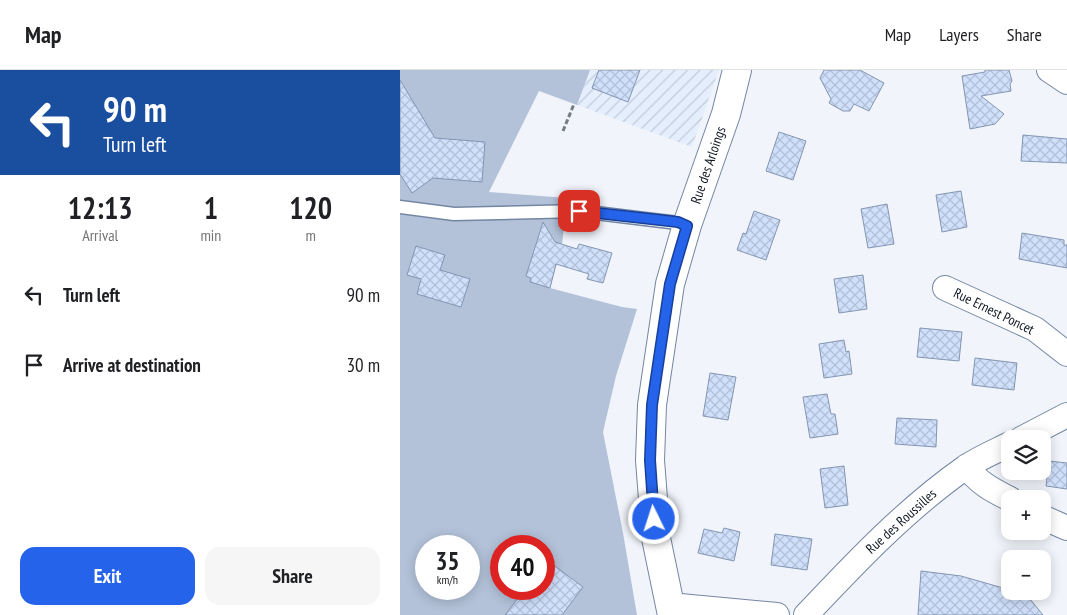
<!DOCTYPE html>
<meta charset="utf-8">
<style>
body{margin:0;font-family:"PT Sans Narrow",sans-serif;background:#f6f6f6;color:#202124;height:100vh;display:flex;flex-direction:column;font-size:19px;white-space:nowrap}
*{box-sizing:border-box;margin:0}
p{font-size:16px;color:#757577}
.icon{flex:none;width:28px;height:28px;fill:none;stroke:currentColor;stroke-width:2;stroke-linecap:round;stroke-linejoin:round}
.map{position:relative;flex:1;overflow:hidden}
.side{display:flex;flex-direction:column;background:#fff;width:400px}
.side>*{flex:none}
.banner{background:#1a4fa0;color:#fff;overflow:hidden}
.fabs{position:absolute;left:601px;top:360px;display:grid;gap:10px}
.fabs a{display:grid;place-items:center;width:50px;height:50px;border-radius:10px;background:#fff;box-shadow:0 2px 12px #0003;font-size:25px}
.speed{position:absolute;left:15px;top:465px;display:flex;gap:10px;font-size:25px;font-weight:700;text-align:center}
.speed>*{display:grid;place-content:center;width:65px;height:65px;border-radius:50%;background:#fff;box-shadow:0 2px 12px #0003;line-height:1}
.speed small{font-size:12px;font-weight:400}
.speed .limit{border:8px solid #d22;background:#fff;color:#111}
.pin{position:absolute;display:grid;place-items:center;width:42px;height:42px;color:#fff;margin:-21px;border-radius:10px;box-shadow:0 2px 8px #0006}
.me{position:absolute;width:55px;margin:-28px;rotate:356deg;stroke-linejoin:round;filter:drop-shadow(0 0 4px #0008)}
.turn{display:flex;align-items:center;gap:18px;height:105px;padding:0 20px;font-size:22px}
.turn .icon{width:65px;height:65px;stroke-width:2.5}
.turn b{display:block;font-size:35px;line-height:42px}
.eta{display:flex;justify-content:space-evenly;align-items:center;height:85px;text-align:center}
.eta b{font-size:30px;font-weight:700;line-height:35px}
.primary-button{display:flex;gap:10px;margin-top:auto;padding:10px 20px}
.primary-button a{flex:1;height:58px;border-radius:15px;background:#2563eb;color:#fff;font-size:20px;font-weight:700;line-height:58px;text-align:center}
.primary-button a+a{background:#f6f6f6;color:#202124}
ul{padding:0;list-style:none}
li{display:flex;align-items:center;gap:15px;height:70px;padding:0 20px}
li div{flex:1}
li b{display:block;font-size:19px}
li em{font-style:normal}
header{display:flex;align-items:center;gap:30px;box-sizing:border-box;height:70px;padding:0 25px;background:#fff;border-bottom:1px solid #e0e0e0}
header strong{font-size:24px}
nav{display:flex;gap:28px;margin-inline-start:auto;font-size:18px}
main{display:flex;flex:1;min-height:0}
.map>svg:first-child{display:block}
.industrial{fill:url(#industrial-furrows)}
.pitch{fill:#b3c2d9;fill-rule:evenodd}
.building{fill:url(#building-cross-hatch);stroke:#8395b1}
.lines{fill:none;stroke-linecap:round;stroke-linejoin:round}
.service-casing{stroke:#7486a2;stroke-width:15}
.minor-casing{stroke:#7486a2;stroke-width:26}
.tertiary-casing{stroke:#7486a2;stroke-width:30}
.path{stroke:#767c84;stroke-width:3;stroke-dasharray:5 2.5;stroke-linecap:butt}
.service{stroke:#fff;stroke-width:12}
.minor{stroke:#fff;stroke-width:24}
.tertiary{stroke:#fff;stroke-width:28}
.route-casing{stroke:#184099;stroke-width:12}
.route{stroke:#2563eb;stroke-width:9}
.labels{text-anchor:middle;stroke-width:4;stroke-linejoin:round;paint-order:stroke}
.street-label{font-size:14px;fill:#101721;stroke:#fff}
</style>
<header>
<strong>Map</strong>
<nav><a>Map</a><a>Layers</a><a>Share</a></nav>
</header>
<main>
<section class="side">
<div class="banner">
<div class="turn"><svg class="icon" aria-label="left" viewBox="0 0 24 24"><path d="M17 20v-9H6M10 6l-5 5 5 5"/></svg><div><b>90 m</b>Turn left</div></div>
</div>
<div class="eta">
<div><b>12:13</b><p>Arrival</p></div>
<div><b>1</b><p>min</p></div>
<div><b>120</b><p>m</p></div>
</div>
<ul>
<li><svg class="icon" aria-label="left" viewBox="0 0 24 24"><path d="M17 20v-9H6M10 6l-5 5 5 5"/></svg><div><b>Turn left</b></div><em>90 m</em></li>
<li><svg class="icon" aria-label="arrive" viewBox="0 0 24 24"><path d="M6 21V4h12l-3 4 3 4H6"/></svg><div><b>Arrive at destination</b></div><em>30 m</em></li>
</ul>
<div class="primary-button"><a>Exit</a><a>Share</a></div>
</section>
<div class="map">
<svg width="667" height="545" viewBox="0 0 667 545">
<defs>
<pattern id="industrial-furrows" width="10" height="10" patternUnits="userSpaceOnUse" patternTransform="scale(1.25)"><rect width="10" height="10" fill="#e4eefd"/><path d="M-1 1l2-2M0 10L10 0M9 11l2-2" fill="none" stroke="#c3cbd9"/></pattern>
<pattern id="building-cross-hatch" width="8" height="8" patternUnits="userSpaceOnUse" patternTransform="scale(1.25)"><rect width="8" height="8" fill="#d0e0fb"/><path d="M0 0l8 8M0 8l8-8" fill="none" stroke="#b2bfd7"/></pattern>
</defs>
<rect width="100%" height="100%" fill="#f1f5fb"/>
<path class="industrial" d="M 190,0 L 319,0 L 292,77 L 177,35 Z"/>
<path class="pitch" d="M 0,0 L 190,0 L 177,35 L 139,21 L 89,122 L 167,128 L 162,175 L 150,218 L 222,237 L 237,239 L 216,306 L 203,362 L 223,463 L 237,545 L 0,545 ZM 26,476 L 69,476 L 69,519 L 26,519 ZM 101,476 L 144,476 L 144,519 L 101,519 Z"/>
<path class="building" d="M 199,0 L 240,0 L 228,32 L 192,18 Z
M 424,0 L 460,0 L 484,13 L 469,41 L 454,34 L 450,41 L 443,41 L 429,33 L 431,29 L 420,8 Z
M 585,0 L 609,0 L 612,11 L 610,14 L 611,21 L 581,26 L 604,44 L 595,54 L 570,59 L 562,6 L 585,2 Z
M 0,10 L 35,68 L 85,72 L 82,112 L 33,108 L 12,123 L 0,104 Z
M 379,62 L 406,71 L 393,110 L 366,101 Z
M 623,65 L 667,69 L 667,93 L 621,91 Z
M 561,121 L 567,157 L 542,162 L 536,125 Z
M 487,134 L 494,174 L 468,178 L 461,139 Z
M 354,141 L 380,150 L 366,190 L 337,180 L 343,163 L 346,164 Z
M 143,152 L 155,172 L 177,179 L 179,174 L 212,183 L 203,213 L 187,209 L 189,204 L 156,194 L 150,218 L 130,212 L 131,208 L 126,206 Z
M 622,163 L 664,170 L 664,175 L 667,175 L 667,198 L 619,189 Z
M 16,176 L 45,185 L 40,200 L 70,209 L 61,237 L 17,224 L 21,209 L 7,205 Z
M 463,205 L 467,239 L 439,243 L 434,209 Z
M 520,258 L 562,262 L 559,291 L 517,287 Z
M 444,270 L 446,282 L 449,281 L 452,304 L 424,308 L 419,274 Z
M 575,288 L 617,293 L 614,320 L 572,315 Z
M 310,303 L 336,307 L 328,350 L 303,346 Z
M 427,324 L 431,344 L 435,344 L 438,364 L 410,368 L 403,327 Z
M 497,348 L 537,350 L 536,377 L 495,374 Z
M 649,391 L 667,393 L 667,419 L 646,416 Z
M 444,396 L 448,435 L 425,438 L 420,399 Z
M 324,458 L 340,462 L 334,491 L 298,483 L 304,459 L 322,463 Z
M 375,464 L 412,469 L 407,500 L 371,495 Z
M 144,488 L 183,517 L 162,545 L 105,545 L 125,519 L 144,519 Z
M 521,501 L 561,506 L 603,518 L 630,529 L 643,545 L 518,545 Z"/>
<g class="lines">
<defs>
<path id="service" d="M 0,137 L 54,144 L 179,141 L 278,153 L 287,155"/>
<path id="minor" d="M 649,0 L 667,12
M 545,218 L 635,259 L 667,284
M 621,369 L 667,345
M 567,396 C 576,412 594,421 610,429
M 642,447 L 667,458
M 271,539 L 280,536 L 377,545
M 406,545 C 456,492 506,439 566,397 C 579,388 596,381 610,374"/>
<path id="tertiary" d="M 272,545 L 256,468 L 250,390 L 252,335 L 270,214 L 287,155 L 326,44 L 337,0"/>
</defs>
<use href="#service" class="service-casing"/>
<use href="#minor" class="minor-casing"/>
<use href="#tertiary" class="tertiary-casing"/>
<path class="path" d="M 163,61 L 174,34"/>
<use href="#service" class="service"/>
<use href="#minor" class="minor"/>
<use href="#tertiary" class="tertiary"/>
</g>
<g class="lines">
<defs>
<path id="route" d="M 179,141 L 278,152 L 287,156 L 270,214 L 252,335 L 250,390 L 254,449"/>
</defs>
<use href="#route" class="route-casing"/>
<use href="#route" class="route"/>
</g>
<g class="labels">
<g class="street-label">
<text transform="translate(308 95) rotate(-71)" y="5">Rue des Arloings</text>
<text transform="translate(594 241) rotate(26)" y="5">Rue Ernest Poncet</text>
<text transform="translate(501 451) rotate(-42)" y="5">Rue des Roussilles</text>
</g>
</g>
</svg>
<div class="fabs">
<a><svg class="icon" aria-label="layers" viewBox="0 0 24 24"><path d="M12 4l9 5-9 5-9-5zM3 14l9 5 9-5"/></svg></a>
<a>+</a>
<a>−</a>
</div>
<div class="speed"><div>35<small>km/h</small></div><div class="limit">40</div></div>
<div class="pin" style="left:179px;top:141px;background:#d93025"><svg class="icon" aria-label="arrive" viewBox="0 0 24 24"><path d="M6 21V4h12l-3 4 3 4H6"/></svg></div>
<svg class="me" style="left:254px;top:449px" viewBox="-20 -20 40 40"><circle r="17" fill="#2563eb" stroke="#fff" stroke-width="3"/><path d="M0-11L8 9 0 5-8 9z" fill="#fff"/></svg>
</div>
</main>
